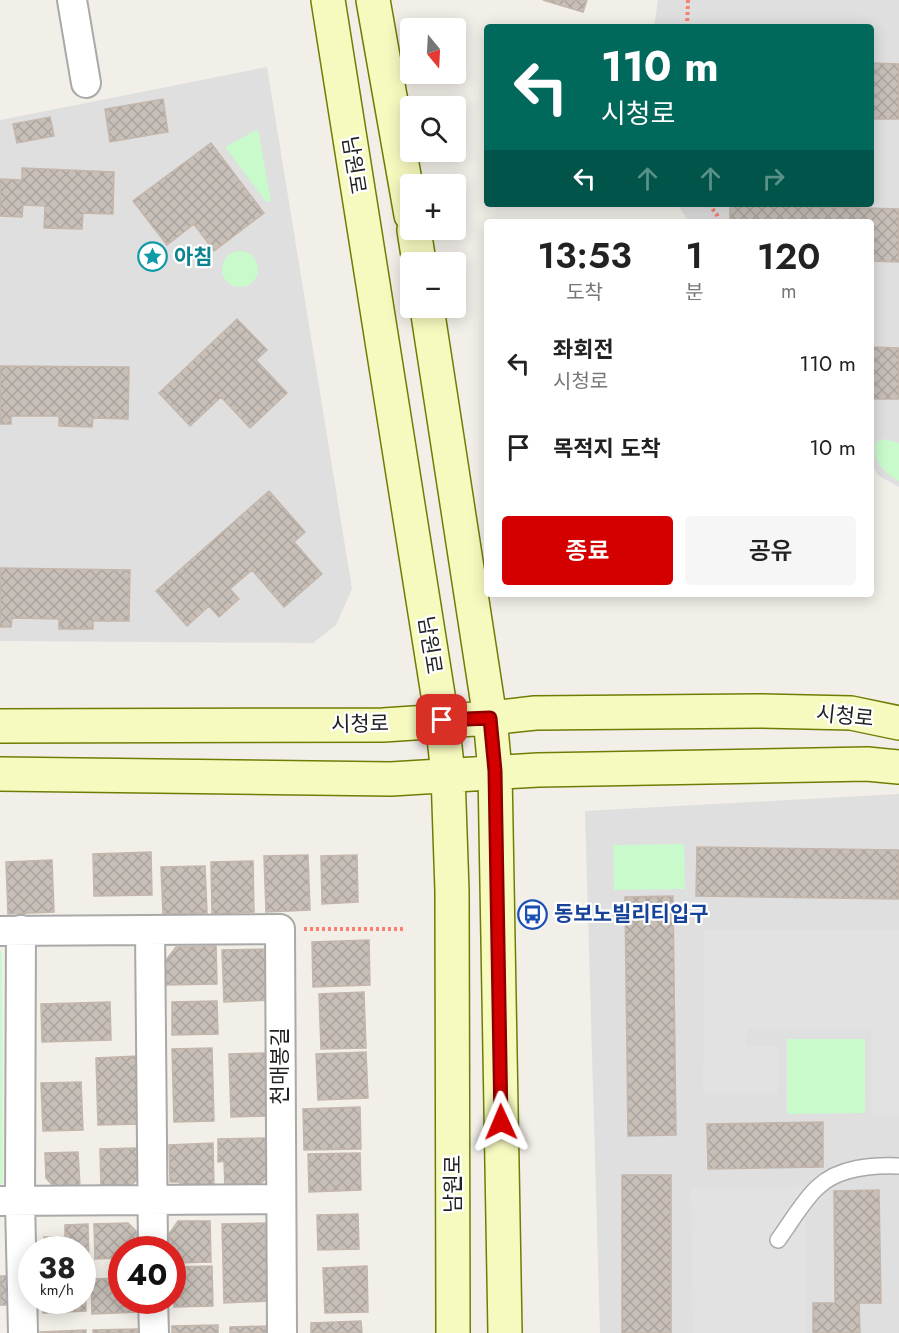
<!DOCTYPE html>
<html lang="ko">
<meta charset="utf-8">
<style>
body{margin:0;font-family:Jost,"Noto Sans KR",sans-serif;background:#f6f6f6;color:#222;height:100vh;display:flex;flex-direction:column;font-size:22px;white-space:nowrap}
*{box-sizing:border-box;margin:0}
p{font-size:20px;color:#767676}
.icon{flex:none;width:33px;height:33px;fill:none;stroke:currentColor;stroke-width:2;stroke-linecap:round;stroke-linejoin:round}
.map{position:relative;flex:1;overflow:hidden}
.details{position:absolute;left:484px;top:219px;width:390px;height:378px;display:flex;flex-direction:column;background:#fff;border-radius:6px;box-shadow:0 3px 15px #0003}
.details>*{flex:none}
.banner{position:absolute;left:484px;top:24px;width:390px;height:183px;border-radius:6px;box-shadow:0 3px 15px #0003;background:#00695c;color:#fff;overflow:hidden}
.needle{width:39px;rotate:162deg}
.fabs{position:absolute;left:400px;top:18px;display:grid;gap:12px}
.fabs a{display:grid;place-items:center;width:66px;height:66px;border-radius:6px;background:#fff;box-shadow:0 3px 15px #0003;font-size:30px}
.speed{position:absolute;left:18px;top:1236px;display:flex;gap:12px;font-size:30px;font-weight:700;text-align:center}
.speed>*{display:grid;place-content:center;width:78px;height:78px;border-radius:50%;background:#fff;box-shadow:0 3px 15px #0003;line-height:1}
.speed small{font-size:15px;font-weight:400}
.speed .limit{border:9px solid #d22;background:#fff;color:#111}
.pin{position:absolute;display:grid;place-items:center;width:51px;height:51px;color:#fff;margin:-26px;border-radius:12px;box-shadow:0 3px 9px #0006}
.me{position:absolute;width:66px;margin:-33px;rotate:359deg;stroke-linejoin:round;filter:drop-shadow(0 0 4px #0008)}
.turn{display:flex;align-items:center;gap:21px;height:126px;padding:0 18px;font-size:27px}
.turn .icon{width:78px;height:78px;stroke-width:2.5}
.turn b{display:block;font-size:42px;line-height:51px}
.lanes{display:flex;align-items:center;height:57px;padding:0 18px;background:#0003;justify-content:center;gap:30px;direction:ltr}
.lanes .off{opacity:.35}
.eta{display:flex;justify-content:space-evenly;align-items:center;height:102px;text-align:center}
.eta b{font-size:36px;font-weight:600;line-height:42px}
.button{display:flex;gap:12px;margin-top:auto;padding:12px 18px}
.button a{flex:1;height:69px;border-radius:6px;background:#d40000;color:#fff;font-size:24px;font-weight:600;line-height:69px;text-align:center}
.button a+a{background:#f6f6f6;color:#222}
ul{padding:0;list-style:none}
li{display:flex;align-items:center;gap:18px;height:84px;padding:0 18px}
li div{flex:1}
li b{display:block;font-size:22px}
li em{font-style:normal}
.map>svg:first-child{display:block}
.residential{fill:#e0dfdf}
.park{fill:#c8facc}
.parking{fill:#e2e2e2}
.building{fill:url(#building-cross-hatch);stroke:#c4b6ab;stroke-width:1.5}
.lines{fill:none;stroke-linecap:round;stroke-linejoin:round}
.lane-casing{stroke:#a9a9a9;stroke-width:18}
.street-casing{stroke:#a9a9a9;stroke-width:32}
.secondary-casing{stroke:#707d05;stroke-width:36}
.path{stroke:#fa8072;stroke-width:4;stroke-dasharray:3 3;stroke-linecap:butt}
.lane{stroke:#fff;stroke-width:15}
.street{stroke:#fff;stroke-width:28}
.secondary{stroke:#f7fabf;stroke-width:33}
.route-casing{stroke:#8a0000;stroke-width:15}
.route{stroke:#d40000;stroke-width:10}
.labels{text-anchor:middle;stroke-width:4.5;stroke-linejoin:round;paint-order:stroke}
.street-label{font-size:21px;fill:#222;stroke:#fff}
.culture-label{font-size:21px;font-weight:bold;fill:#0d838f;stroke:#fff;text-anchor:start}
.transit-label{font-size:21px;font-weight:bold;fill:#164399;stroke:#fff;text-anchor:start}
</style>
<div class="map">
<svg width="899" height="1333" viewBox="0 0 899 1333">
<defs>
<pattern id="building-cross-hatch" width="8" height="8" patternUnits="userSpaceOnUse" patternTransform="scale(1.5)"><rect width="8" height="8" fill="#c7bfb8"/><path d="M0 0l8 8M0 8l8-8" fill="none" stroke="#aba49e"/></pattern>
</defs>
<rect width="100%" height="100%" fill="#f2efe9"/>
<path class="residential" d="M 658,0 L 899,0 L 899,487 L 879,476 L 872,467 L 872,222 L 689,222 L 677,204 L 872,204 L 872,27 L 654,27 Z
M 267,67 L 352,589 L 336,625 L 313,643 L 0,641 L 0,120 Z
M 899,794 L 899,1333 L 600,1333 L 585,811 Z"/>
<path class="park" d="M 258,129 L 271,201 L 266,202 L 225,147 Z
M222 269a18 18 0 1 1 36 0a18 18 0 1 1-36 0Z
M 884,439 L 899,443 L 899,481 C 884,473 871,460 876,442 Z
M 684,844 L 685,889 L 614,890 L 613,845 Z
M 0,950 L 2,952 L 3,1182 L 0,1185 Z
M 787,1039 L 865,1039 L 865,1113 L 787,1114 Z"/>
<path class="parking" d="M 704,930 L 899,930 L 899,1116 L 872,1116 L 871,1029 L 747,1029 L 747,1046 L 778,1046 L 778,1093 L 703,1093 Z
M 805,1187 L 807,1333 L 693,1333 L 691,1189 Z"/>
<path class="building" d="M 543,0 L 587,0 L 583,12 Z
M 872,63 L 899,64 L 899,119 L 872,119 Z
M 163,99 L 168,132 L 110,142 L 105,109 Z
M 50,117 L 54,136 L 17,143 L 13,124 Z
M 211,143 L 264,213 L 214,251 L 194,224 L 167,245 L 133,201 Z
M 22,168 L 114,172 L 113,214 L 83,213 L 82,229 L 44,228 L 45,206 L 23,205 L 22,217 L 0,216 L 0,179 L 22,180 Z
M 730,204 L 899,209 L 899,262 L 872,261 L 872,222 L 730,222 Z
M 237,319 L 267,350 L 256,360 L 287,393 L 250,428 L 221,397 L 190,426 L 159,393 Z
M 872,347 L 899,348 L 899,399 L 872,399 Z
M 0,366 L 129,367 L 128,419 L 93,418 L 92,427 L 59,426 L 59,416 L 11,416 L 11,424 L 0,424 Z
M 269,491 L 305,532 L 294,542 L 322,574 L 284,607 L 252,570 L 230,589 L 239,599 L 219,617 L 209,606 L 187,626 L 156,591 Z
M 0,568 L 130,570 L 129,621 L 93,621 L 93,629 L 59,629 L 59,619 L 12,618 L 11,627 L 0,627 Z
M 697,847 L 899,850 L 899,899 L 696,896 Z
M 151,852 L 152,895 L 94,896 L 93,854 Z
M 308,855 L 310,910 L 266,912 L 264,856 Z
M 357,855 L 358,902 L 322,904 L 321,856 Z
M 52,860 L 54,912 L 8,914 L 6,862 Z
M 253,861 L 254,912 L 212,914 L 211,862 Z
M 205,866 L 207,913 L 163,914 L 161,867 Z
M 673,896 L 676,1135 L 628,1136 L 625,897 Z
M 369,940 L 370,985 L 313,987 L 312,942 Z
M 216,946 L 217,984 L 164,985 L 163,964 L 176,947 Z
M 269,949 L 271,1000 L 224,1002 L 222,950 Z
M 364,992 L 366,1048 L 321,1049 L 319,994 Z
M 217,1001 L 218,1034 L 172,1035 L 172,1002 Z
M 110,1002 L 111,1040 L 42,1042 L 41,1004 Z
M 212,1048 L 214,1121 L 174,1122 L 172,1049 Z
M 366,1052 L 368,1098 L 318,1100 L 316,1054 Z
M 265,1053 L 267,1116 L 231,1117 L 229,1054 Z
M 138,1056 L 140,1124 L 98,1125 L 96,1058 Z
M 81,1082 L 83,1130 L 43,1131 L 41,1083 Z
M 360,1107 L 361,1149 L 304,1150 L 303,1109 Z
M 823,1122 L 823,1167 L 708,1169 L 707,1124 Z
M 265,1138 L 266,1179 L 257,1186 L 225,1187 L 224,1161 L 218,1162 L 218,1139 Z
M 213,1143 L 214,1188 L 180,1189 L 180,1182 L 170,1182 L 169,1145 Z
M 137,1148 L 138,1179 L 130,1186 L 101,1187 L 100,1149 Z
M 78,1152 L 80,1187 L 55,1188 L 46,1178 L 45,1153 Z
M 360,1153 L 361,1190 L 309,1192 L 308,1154 Z
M 622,1175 L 671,1175 L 671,1333 L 622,1333 Z
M 879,1190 L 881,1303 L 859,1303 L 860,1333 L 813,1333 L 813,1303 L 835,1303 L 834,1191 Z
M 358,1214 L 359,1249 L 318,1250 L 317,1215 Z
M 178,1221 L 210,1221 L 211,1262 L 172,1263 L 172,1250 L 169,1250 L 169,1234 Z
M 128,1223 L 139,1234 L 140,1250 L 122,1250 L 122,1258 L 95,1259 L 94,1224 Z
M 265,1223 L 268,1301 L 224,1303 L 222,1224 Z
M 88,1224 L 89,1265 L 82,1266 L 82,1250 L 45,1250 L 44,1237 L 65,1237 L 65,1225 Z
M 212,1266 L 213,1306 L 174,1307 L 172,1267 Z
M 367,1266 L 368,1312 L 325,1313 L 323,1268 Z
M 0,1276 L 9,1276 L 9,1305 L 0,1305 Z
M 82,1276 L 85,1276 L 86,1311 L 43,1313 L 43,1300 L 82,1300 Z
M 122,1278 L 122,1300 L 141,1300 L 141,1312 L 92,1314 L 91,1279 Z
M 361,1321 L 362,1333 L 311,1333 L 311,1323 Z
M 218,1325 L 218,1333 L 172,1333 L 172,1326 Z
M 269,1326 L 269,1333 L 230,1333 L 230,1327 Z
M 137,1329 L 138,1333 L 93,1333 L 93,1330 Z
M 86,1330 L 86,1333 L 40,1333 L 40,1332 Z"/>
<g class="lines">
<defs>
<path id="lane" d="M 778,1240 C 789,1225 805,1198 818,1187 C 839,1167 872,1165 899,1166"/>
<path id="street" d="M 72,0 L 86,83
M 21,930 L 20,1201 L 23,1333
M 150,930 L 153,1250
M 0,931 L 280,929 L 282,1333
M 1,1201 L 281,1199
M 153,1300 L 154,1333"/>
<path id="secondary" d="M 328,0 L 442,720 L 448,774 L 452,891 L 453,1333
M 373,0 L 411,215
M 414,230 L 419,262
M 427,308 L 490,718 L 495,771 L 505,1333
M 0,726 L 383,725 L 490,718 L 535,713 L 759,711 L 851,713 L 899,723
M 0,774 L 391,779 L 538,770 L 867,764 L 899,767"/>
</defs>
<use href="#lane" class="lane-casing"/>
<use href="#street" class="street-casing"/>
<use href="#secondary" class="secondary-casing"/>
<path class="path" d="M 687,27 L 688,0
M 709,204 L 717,215 L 719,222
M 304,929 L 403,929"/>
<use href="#lane" class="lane"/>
<use href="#street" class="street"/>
<use href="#secondary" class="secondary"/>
</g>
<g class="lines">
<defs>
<path id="route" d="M 442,720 L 490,718 L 495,771 L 501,1122"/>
</defs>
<use href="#route" class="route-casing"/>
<use href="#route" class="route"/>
</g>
<defs>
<symbol id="sight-ring" viewBox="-11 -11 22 22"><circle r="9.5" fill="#fff" stroke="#0f9aa8" stroke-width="1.5"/><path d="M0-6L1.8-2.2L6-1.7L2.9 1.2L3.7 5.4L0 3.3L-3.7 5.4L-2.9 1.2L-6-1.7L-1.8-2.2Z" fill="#0f9aa8"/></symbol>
<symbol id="bus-ring" viewBox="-11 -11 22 22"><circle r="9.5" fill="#fff" stroke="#1a4fb4" stroke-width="1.5"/><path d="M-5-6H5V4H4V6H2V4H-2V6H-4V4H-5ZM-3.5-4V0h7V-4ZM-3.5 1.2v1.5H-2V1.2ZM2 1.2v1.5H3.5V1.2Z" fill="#1a4fb4"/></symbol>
</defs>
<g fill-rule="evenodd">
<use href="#sight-ring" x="136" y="240" width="33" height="33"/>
<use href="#bus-ring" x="516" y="898" width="33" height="33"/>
</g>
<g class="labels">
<g class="street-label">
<text transform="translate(354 165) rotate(81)" y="7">남원로</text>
<text transform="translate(430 645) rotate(81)" y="7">남원로</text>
<text transform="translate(845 716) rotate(6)" y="7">시청로</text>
<text transform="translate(360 724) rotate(-1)" y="7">시청로</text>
<text transform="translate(280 1066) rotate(-90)" y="7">천매봉길</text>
<text transform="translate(453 1184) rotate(-90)" y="7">남원로</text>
</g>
<g class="culture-label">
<text x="174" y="264">아침</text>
</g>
<g class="transit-label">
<text x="554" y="921">동보노빌리티입구</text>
</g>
</g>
</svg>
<div class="fabs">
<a><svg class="needle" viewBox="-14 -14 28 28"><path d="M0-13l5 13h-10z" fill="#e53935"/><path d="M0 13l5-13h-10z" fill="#767676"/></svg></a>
<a><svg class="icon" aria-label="search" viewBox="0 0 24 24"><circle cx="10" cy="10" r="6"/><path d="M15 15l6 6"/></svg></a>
<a>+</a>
<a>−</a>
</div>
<div class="speed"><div>38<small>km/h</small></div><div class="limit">40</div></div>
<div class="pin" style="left:442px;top:720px;background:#d93025"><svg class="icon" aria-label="arrive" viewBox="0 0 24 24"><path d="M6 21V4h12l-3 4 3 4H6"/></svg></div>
<svg class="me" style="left:501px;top:1122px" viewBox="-20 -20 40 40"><path d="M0-17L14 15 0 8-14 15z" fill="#d40000" stroke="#fff" stroke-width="4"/></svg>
<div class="banner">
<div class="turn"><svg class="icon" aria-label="left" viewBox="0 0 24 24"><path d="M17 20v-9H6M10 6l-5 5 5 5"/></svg><div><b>110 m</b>시청로</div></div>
<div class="lanes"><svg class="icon" aria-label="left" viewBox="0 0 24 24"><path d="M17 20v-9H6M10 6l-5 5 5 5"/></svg><svg class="icon off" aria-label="ahead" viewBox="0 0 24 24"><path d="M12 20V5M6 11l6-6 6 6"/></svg><svg class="icon off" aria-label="ahead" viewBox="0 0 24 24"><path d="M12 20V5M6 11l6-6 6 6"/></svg><svg class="icon off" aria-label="right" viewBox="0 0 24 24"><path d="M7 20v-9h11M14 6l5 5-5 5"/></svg></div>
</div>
<section class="details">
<div class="eta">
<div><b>13:53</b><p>도착</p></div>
<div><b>1</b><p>분</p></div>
<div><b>120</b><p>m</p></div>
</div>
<ul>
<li><svg class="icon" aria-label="left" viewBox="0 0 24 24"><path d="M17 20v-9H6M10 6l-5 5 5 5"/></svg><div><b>좌회전</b><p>시청로</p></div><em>110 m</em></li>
<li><svg class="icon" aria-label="arrive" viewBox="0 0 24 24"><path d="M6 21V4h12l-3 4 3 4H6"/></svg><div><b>목적지 도착</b></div><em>10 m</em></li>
</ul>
<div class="button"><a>종료</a><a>공유</a></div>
</section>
</div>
